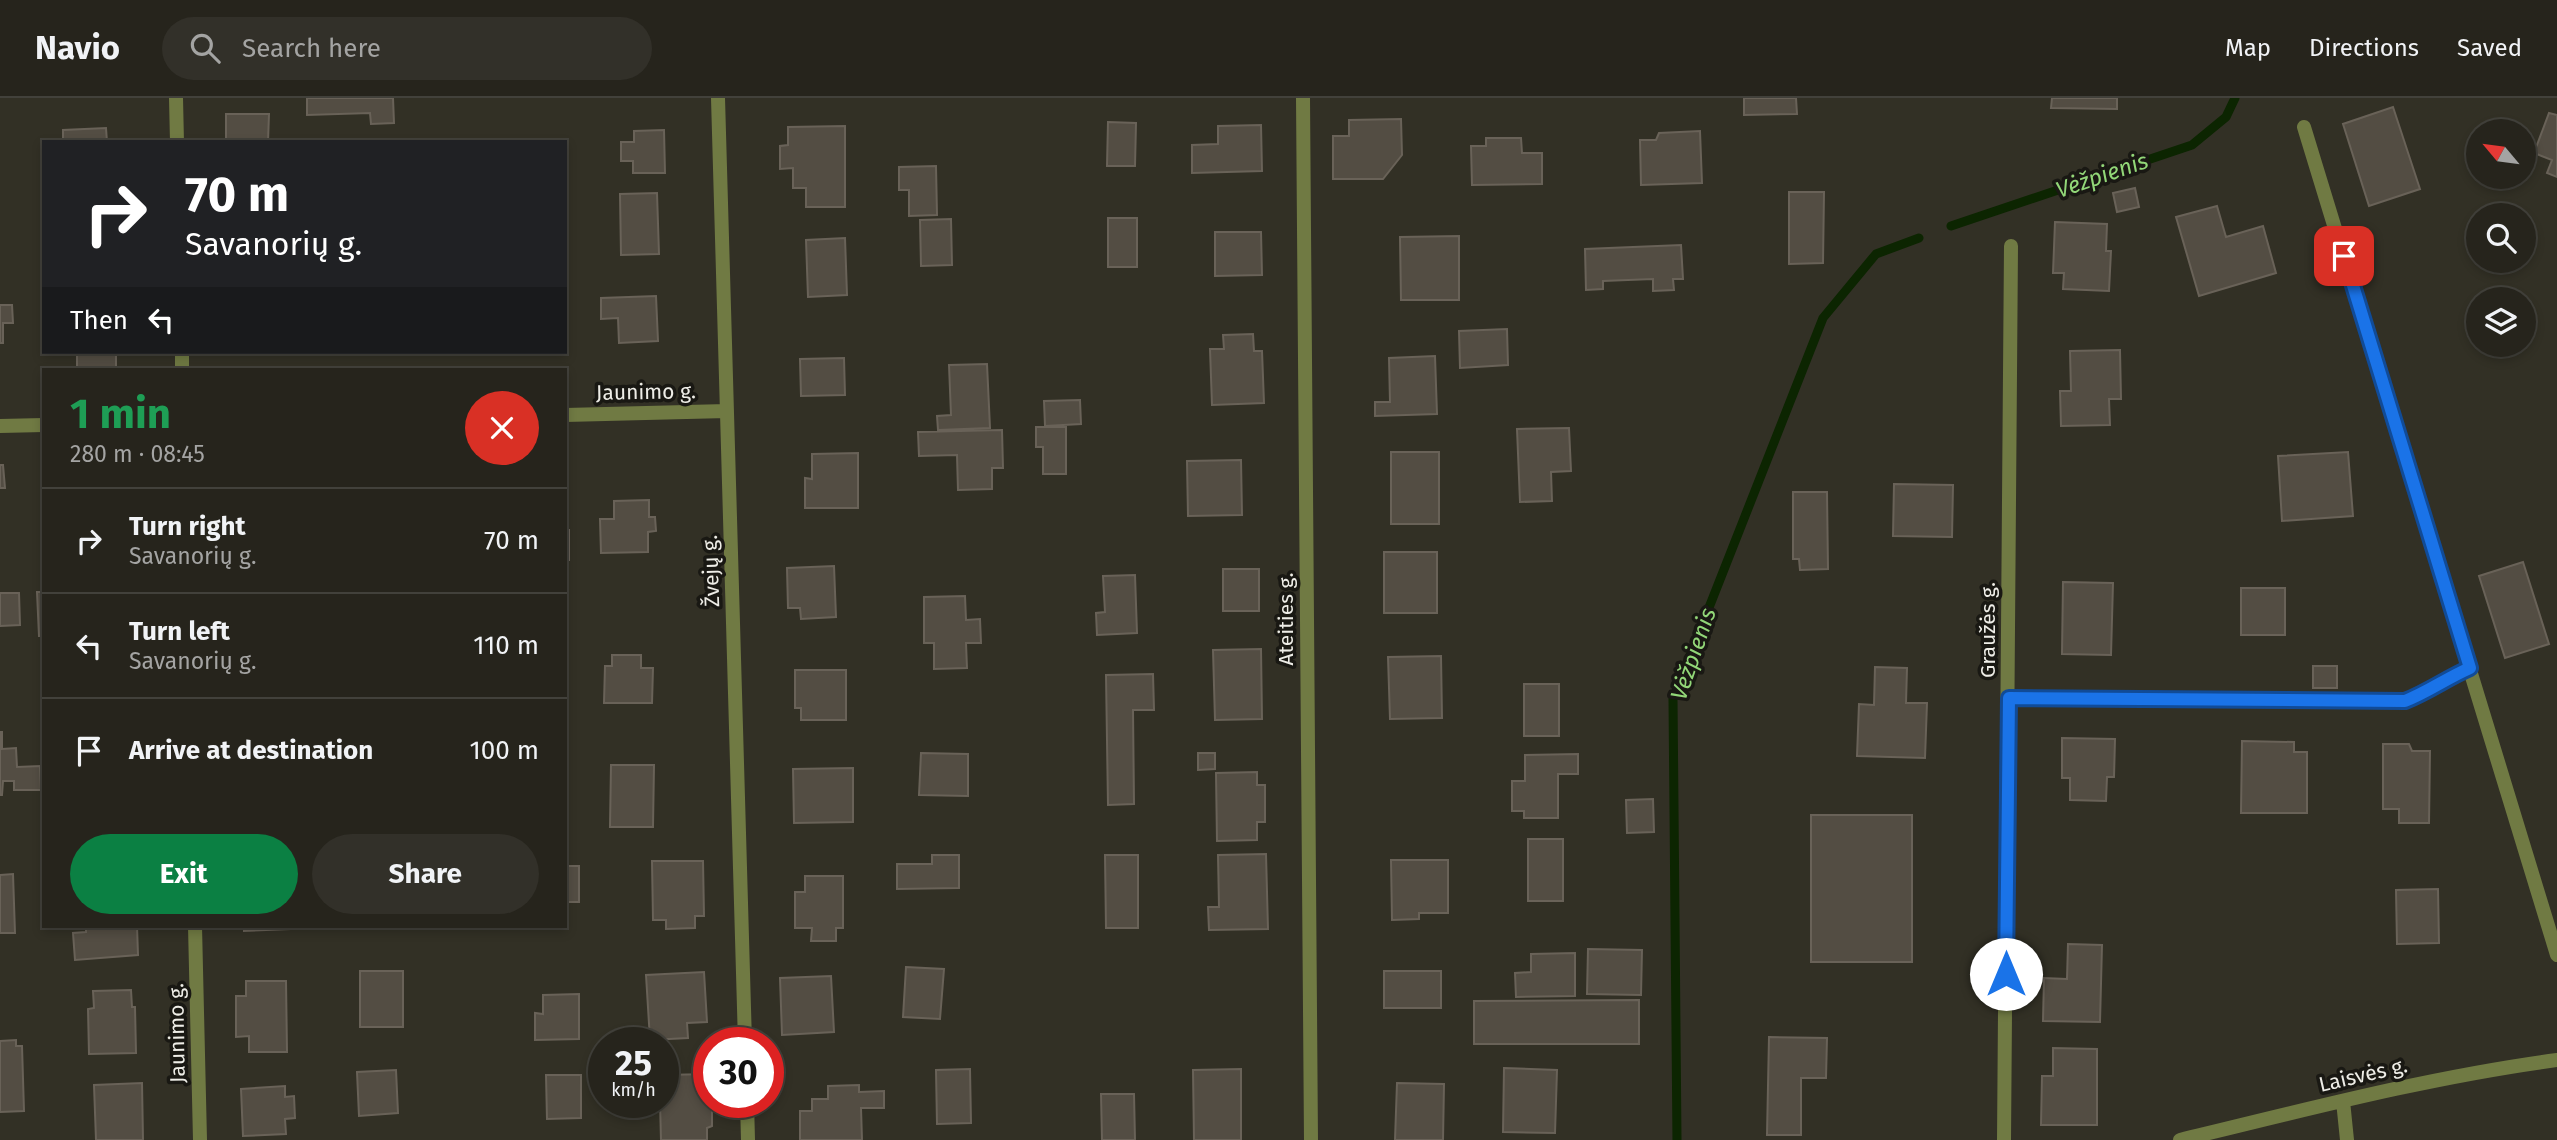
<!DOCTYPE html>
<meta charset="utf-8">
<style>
body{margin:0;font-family:"Fira Sans",sans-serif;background:#323029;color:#f1f3f6;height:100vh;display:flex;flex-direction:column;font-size:26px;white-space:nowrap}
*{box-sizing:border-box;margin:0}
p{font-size:23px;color:#a4a4a3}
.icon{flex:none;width:38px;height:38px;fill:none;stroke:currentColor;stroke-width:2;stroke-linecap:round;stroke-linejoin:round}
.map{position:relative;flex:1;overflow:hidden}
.panel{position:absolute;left:42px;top:270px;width:525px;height:560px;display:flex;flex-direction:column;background:#26241c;border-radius:0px;box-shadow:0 4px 10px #0003,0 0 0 2px #42413b}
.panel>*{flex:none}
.guide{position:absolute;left:42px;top:42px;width:525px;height:214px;border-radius:0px;box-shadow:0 4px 10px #0003,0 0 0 2px #42413b;background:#202124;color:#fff;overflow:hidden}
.needle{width:46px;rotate:299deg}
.fabs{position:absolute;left:2466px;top:21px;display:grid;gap:14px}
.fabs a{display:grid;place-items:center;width:70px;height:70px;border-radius:50%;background:#26241c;box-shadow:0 4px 10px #0003,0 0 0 2px #42413b;font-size:35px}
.speed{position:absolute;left:588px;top:929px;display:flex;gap:14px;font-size:35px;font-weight:700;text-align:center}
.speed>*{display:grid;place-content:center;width:91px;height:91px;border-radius:50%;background:#26241c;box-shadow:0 4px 10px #0003,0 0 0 2px #42413b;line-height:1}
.speed small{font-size:18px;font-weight:400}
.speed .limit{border:10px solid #d22;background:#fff;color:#111}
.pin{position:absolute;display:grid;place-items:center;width:60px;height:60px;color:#fff;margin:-30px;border-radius:14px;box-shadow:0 4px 10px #0006}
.me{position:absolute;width:77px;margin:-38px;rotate:0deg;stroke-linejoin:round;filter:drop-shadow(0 0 5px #0008)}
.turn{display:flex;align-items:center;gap:24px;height:147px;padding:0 28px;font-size:32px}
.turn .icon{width:91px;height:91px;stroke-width:2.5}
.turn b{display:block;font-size:49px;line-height:60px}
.then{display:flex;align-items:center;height:66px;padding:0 28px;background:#0003;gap:14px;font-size:26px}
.round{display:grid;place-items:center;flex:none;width:74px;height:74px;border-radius:37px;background:#323029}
.headline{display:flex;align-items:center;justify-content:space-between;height:119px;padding:0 28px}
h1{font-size:42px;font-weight:700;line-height:52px;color:#1e9e55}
.action{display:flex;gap:14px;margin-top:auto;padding:14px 28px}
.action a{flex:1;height:80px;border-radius:42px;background:#0b8043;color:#fff;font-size:28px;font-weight:700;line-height:80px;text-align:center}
.action a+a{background:#323029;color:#f1f3f6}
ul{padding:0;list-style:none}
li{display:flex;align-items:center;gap:21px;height:105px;padding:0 28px;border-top:2px solid #42413b}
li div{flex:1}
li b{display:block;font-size:26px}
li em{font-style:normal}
header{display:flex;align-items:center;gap:42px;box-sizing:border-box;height:98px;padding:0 35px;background:#26241c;border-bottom:2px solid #42413b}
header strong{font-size:33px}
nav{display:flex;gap:38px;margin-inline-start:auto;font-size:24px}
.search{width:490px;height:63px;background:#323029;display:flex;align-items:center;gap:18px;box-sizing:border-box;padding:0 24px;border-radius:38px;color:#a4a4a3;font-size:26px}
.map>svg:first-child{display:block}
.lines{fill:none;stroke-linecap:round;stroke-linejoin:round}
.stream{stroke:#0c2501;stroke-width:9}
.building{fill:#534d43;stroke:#696258;stroke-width:2}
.street{stroke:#707a43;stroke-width:14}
.route-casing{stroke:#114b97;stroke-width:18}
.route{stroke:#1a73e8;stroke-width:12}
.labels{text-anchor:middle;stroke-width:7;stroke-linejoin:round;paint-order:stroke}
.street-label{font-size:21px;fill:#eeede7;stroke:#191813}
.water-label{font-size:23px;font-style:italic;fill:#92d778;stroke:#191813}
</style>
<header>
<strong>Navio</strong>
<div class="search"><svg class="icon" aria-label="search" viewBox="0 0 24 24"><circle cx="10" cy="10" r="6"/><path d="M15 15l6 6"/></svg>Search here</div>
<nav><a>Map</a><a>Directions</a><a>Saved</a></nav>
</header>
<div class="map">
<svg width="2557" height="1042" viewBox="0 0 2557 1042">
<rect width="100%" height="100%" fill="#323025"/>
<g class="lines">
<path class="stream" d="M 1951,128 L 2192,47 L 2226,19 L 2235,0
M 1677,1042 L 1673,601 L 1823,220 L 1876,156 L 1919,140"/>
</g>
<path class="building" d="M 307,0 L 393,0 L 394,25 L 371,26 L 370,15 L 307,17 Z
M 1744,0 L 1796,0 L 1797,16 L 1744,17 Z
M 2052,0 L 2117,0 L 2117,11 L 2051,10 Z
M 2393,9 L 2420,91 L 2369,108 L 2343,26 Z
M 2549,15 L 2557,17 L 2557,79 L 2547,75 L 2552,62 L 2534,55 Z
M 226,16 L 269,16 L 268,44 L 226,44 Z
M 1401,21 L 1402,57 L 1383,81 L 1333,81 L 1333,38 L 1349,38 L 1349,22 Z
M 1108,24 L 1136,25 L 1135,68 L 1107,68 Z
M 1261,27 L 1262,73 L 1192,75 L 1192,47 L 1218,46 L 1218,28 Z
M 845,28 L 845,109 L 806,109 L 806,90 L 793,90 L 793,70 L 780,71 L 780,48 L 788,47 L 788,29 Z
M 106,30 L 107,44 L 63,44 L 63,32 Z
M 664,32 L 665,75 L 633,75 L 633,63 L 621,63 L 621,44 L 634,44 L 634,33 Z
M 1700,33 L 1702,85 L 1641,87 L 1640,42 L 1656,42 L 1659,35 Z
M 1486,40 L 1521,40 L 1522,55 L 1542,55 L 1542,86 L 1472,87 L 1471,48 L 1486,48 Z
M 936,68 L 937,117 L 909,118 L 909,92 L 899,92 L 899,69 Z
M 2135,90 L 2139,109 L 2117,114 L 2113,95 Z
M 1789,94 L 1824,94 L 1823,165 L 1789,166 Z
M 657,95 L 659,156 L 621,157 L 620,96 Z
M 2217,108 L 2226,139 L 2263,128 L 2276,175 L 2199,198 L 2176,119 Z
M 1108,120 L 1137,120 L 1137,169 L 1108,169 Z
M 951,121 L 952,167 L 921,168 L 920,122 Z
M 2055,124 L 2107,126 L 2106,153 L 2111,153 L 2109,193 L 2063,191 L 2064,175 L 2053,175 Z
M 1215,134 L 1261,134 L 1262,177 L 1215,178 Z
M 1459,138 L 1459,202 L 1401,202 L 1400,139 Z
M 845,140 L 847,197 L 808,199 L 806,142 Z
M 1681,147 L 1683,181 L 1673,181 L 1674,192 L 1653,193 L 1653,181 L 1603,183 L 1603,191 L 1586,192 L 1585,151 Z
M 656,198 L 658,243 L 619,245 L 618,220 L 601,221 L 601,200 Z
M 0,207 L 12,207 L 13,225 L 3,225 L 3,245 L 0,245 Z
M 1507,231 L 1508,267 L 1460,270 L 1459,233 Z
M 1253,236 L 1254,253 L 1262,253 L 1264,305 L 1212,307 L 1210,251 L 1224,251 L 1223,237 Z
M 2120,252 L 2121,301 L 2109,301 L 2110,327 L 2061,328 L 2060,293 L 2071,293 L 2070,253 Z
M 77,254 L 116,254 L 116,271 L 77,271 Z
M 1435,258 L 1437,316 L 1375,318 L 1375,304 L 1390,304 L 1389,260 Z
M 844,260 L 845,297 L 801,298 L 800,261 Z
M 987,266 L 990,330 L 938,332 L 937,318 L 951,317 L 949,267 Z
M 1080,302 L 1081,326 L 1045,328 L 1044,303 Z
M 1036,329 L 1066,329 L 1066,376 L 1043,376 L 1043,349 L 1036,349 Z
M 1569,330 L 1571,373 L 1551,374 L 1552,403 L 1520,404 L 1517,331 Z
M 1002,332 L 1003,370 L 992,370 L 992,391 L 958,392 L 957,357 L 919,358 L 918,334 Z
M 1391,354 L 1439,354 L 1439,426 L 1391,426 Z
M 2348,354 L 2353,418 L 2282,423 L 2278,358 Z
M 858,355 L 858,410 L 805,410 L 805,380 L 812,381 L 812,356 Z
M 1241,362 L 1242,417 L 1188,418 L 1187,363 Z
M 0,367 L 3,367 L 5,390 L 0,390 Z
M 1894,386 L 1953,387 L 1952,439 L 1893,438 Z
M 1793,394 L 1827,394 L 1828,471 L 1800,472 L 1799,461 L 1793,461 Z
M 649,402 L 649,419 L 655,419 L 656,433 L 648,434 L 648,454 L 601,455 L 600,421 L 614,421 L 614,403 Z
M 565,432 L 569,432 L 569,462 L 565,462 Z
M 1384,454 L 1437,454 L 1437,515 L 1384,515 Z
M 2523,464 L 2549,546 L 2505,560 L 2479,478 Z
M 834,468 L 836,519 L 801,521 L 800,510 L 788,510 L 787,470 Z
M 1223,471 L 1259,471 L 1259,513 L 1223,513 Z
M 1135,477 L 1137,535 L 1097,537 L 1096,515 L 1105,514 L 1103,478 Z
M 2063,484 L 2113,485 L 2111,557 L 2062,556 Z
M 2241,490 L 2285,490 L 2285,537 L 2241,537 Z
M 37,494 L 44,494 L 44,538 L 39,538 Z
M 0,495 L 19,495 L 20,527 L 0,528 Z
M 965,498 L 966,522 L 980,521 L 981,545 L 966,545 L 967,570 L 934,571 L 934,545 L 924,545 L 924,499 Z
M 1261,551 L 1262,621 L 1215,622 L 1213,552 Z
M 612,557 L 641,557 L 641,570 L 653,570 L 652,605 L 604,605 L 605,568 L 612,568 Z
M 1441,558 L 1442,620 L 1390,621 L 1388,559 Z
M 2313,568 L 2337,568 L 2337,590 L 2313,590 Z
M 1875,569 L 1907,570 L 1906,605 L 1927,605 L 1925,660 L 1857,658 L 1859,606 L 1874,607 Z
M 795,572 L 846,572 L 846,622 L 801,622 L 801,610 L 795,610 Z
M 1153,576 L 1154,612 L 1133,612 L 1134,706 L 1108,707 L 1106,577 Z
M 1524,586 L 1559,586 L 1559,638 L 1524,638 Z
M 0,634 L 2,634 L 2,651 L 16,650 L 17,669 L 40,668 L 41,692 L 14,692 L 14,683 L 3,683 L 2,697 L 0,697 Z
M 2062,640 L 2115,641 L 2114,679 L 2107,679 L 2106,703 L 2070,702 L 2070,680 L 2062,680 Z
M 2242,643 L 2294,644 L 2294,654 L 2307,654 L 2307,715 L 2241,715 Z
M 2383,646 L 2409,646 L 2412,653 L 2430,653 L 2429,725 L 2399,725 L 2399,711 L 2383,711 Z
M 921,655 L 968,656 L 968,698 L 919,697 Z
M 1198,655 L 1215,655 L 1215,671 L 1198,672 Z
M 1578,656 L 1578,676 L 1558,676 L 1558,720 L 1524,720 L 1524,713 L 1512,713 L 1512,683 L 1525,683 L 1525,657 Z
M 611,667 L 654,667 L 653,729 L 610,729 Z
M 853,670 L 853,724 L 794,725 L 793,671 Z
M 1257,674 L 1257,687 L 1265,687 L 1265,724 L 1257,724 L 1257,742 L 1217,743 L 1216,675 Z
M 1653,701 L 1654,734 L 1627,735 L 1626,702 Z
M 1811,717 L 1912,717 L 1912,864 L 1811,864 Z
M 1528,741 L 1563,741 L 1563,803 L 1528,803 Z
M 1266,756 L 1268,831 L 1209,832 L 1208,809 L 1219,809 L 1218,757 Z
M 932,757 L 959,757 L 959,790 L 897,791 L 897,766 L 932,766 Z
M 1105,757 L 1138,757 L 1138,830 L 1106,830 Z
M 1391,762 L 1448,762 L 1448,815 L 1419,815 L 1419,821 L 1392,822 Z
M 652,763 L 703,763 L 704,818 L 695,818 L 695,830 L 666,831 L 666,822 L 653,822 Z
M 565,768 L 579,768 L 579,804 L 565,804 Z
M 13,776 L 15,835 L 0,835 L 0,777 Z
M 805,778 L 843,778 L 843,830 L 836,830 L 836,843 L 811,843 L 812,830 L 795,830 L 795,794 L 805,794 Z
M 2438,791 L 2439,845 L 2397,846 L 2396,792 Z
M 86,828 L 137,828 L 138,857 L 75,862 L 73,835 L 86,834 Z
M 244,828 L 290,828 L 290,831 L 244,833 Z
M 2068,846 L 2102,847 L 2100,924 L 2043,923 L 2044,880 L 2067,881 Z
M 1588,851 L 1642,852 L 1641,897 L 1587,896 Z
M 1575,855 L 1575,898 L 1516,899 L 1515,875 L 1531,874 L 1531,856 Z
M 906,869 L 944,871 L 940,921 L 903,919 Z
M 360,873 L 403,873 L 403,929 L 360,929 Z
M 1384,873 L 1441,873 L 1441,910 L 1384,910 Z
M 704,874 L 707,924 L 687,925 L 688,940 L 650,942 L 646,877 Z
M 831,878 L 834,934 L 782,937 L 780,880 Z
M 246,883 L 286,883 L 287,954 L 249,954 L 249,938 L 236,939 L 236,898 L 246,898 Z
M 131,892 L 132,909 L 135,909 L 136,955 L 89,956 L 88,911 L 94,910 L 93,893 Z
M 579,896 L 579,941 L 535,942 L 535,915 L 543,916 L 543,897 Z
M 1639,902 L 1639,946 L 1474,946 L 1474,903 Z
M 1769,939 L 1827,940 L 1826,980 L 1801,980 L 1801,1037 L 1767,1037 Z
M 16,942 L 16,948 L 22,948 L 24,1013 L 0,1014 L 0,943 Z
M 2053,950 L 2097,951 L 2097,1027 L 2041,1027 L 2042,978 L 2053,978 Z
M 1504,970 L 1557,972 L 1555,1035 L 1503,1034 Z
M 970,971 L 971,1025 L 937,1026 L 936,972 Z
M 1241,971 L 1241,1042 L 1194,1042 L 1193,972 Z
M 396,972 L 398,1015 L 359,1018 L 357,974 Z
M 709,976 L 709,1004 L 712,1004 L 712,1028 L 707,1030 L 707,1042 L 661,1042 L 660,1004 L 663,1004 L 663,977 Z
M 546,977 L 581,977 L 581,1020 L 547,1021 Z
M 142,985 L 143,1042 L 96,1042 L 94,987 Z
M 1397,985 L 1444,986 L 1443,1042 L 1395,1042 Z
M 859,987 L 859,994 L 884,993 L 884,1010 L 861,1010 L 862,1042 L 800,1042 L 800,1013 L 812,1013 L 812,1001 L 828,1001 L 828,988 Z
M 285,988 L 285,999 L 294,998 L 295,1020 L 285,1021 L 286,1036 L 243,1038 L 241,991 Z
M 1101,996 L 1134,996 L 1135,1042 L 1102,1042 Z"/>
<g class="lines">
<path class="street" d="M 176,0 L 177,44
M 718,0 L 745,945
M 1303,0 L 1311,1042
M 2304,29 L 2557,857
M 182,254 L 182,271
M 565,317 L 727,313
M 0,328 L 44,327
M 2009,600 L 2405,603 C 2428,594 2447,580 2470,570
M 195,828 L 200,1042
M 2343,1003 L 2347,1042
M 747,1004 L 748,1042
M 2004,1042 L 2011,148
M 2180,1042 C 2305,1012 2429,979 2557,962"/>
</g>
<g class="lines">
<defs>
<path id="route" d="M 2006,876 L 2009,600 L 2405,603 C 2428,594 2447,580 2470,570 L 2344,158"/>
</defs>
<use href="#route" class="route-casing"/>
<use href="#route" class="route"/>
</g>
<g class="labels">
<g class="street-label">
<text transform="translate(646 294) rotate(-1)" y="7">Jaunimo g.</text>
<text transform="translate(711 473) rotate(-92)" y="7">Žvejų g.</text>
<text transform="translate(1286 521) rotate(-90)" y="7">Ateities g.</text>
<text transform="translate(1988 532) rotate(-90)" y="7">Graužės g.</text>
<text transform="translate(177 935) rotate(-91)" y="7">Jaunimo g.</text>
<text transform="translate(2363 977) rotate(-13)" y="7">Laisvės g.</text>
</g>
<g class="water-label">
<text transform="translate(2102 77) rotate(-19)" y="8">Vėžpienis</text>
<text transform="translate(1693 556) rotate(-71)" y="8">Vėžpienis</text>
</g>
</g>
</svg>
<div class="fabs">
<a><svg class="needle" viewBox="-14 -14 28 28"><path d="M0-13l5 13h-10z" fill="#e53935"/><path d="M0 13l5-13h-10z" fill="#a4a4a3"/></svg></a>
<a><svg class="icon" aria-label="search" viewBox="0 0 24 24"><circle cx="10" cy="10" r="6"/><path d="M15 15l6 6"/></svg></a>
<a><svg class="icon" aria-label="layers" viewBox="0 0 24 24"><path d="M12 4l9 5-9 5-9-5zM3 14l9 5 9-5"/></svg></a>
</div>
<div class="speed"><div>25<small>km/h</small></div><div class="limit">30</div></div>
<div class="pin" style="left:2344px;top:158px;background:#d93025"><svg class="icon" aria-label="arrive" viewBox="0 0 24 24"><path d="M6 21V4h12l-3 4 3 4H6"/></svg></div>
<svg class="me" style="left:2006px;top:876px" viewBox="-20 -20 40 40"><circle r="19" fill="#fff"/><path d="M0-13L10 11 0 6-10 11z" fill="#1a73e8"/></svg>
<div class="guide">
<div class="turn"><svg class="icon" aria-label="right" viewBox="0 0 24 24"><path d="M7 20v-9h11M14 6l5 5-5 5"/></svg><div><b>70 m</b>Savanorių g.</div></div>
<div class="then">Then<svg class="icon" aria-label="left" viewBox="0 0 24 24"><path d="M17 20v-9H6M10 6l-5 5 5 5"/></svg></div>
</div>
<section class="panel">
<div class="headline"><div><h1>1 min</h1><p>280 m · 08:45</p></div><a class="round" style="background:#d93025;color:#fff"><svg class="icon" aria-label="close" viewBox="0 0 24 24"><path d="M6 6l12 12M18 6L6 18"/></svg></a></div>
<ul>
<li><svg class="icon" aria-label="right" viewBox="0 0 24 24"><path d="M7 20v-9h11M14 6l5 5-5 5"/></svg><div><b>Turn right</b><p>Savanorių g.</p></div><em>70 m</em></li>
<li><svg class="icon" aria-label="left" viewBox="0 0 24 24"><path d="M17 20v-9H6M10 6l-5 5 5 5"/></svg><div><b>Turn left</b><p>Savanorių g.</p></div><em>110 m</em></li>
<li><svg class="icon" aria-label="arrive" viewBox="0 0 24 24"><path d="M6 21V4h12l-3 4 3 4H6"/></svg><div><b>Arrive at destination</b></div><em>100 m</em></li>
</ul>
<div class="action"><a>Exit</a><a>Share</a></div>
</section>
</div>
